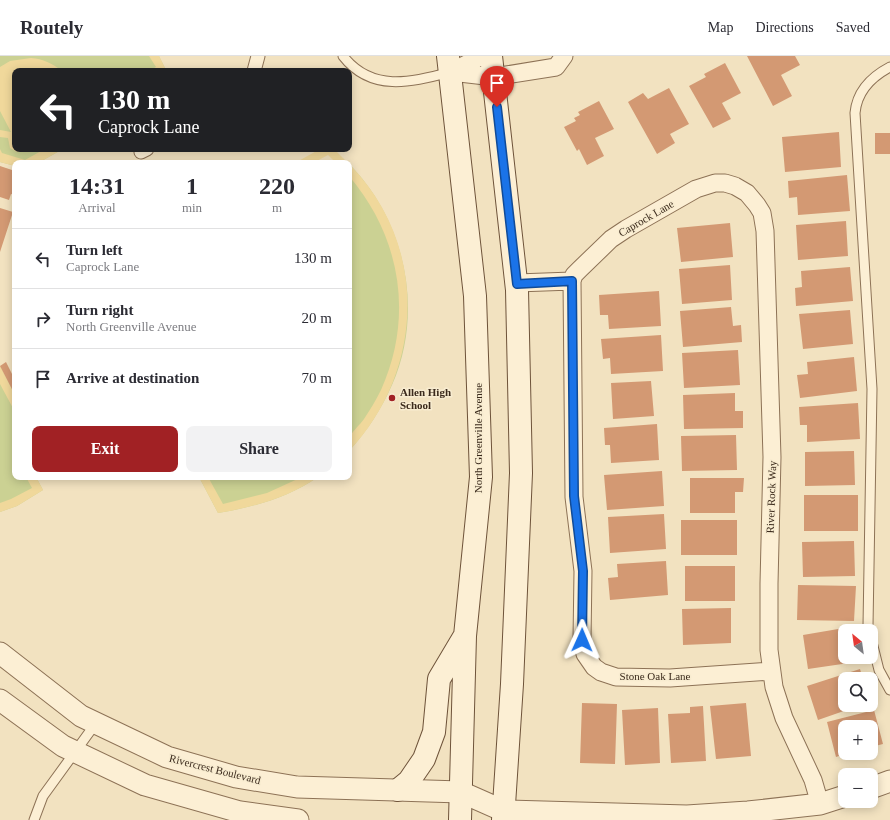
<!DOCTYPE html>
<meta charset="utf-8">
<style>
body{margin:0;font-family:Georgia,serif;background:#f2f2f3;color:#2b2b33;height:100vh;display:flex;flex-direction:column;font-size:15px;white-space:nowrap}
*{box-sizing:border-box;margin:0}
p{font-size:13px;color:#7c7c81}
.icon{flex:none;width:22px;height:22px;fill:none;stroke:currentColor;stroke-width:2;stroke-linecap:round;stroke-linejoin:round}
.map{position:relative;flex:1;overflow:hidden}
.details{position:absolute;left:12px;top:104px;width:340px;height:320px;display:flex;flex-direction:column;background:#fff;border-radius:8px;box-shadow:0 2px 10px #0003}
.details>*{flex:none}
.guide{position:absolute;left:12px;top:12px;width:340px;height:84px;border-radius:8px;box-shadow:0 2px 10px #0003;background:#202124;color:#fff;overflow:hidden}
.needle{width:26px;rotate:331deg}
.fabs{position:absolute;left:838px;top:568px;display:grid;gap:8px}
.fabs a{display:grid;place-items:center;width:40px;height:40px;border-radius:8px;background:#fff;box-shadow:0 2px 10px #0003;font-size:20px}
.pin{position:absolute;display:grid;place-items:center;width:34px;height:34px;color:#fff;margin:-41px -17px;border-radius:50% 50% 50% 0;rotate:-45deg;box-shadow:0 0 4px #0007}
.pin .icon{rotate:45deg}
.me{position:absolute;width:44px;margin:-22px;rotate:1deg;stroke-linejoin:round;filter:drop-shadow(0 0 3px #0008)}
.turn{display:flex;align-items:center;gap:14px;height:84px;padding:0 20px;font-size:18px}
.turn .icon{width:52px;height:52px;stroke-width:2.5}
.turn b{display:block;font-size:28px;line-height:34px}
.eta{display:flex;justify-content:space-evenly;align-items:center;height:68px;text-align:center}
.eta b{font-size:24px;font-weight:700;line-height:28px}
.cta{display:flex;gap:8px;margin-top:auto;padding:8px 20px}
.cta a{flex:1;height:46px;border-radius:8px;background:#a12124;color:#fff;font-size:16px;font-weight:700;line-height:46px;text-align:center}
.cta a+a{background:#f2f2f3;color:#2b2b33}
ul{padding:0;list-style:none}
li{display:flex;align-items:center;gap:12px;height:60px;padding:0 20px;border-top:1px solid #e1e1e2}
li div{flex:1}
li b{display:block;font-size:15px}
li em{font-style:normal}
header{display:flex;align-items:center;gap:24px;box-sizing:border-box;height:56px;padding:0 20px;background:#fff;border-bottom:1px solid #e1e1e2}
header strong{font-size:19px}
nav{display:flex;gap:22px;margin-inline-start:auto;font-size:14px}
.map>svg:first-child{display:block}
.green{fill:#cbd193}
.sand{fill:#f0d89b}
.building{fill:#d39973}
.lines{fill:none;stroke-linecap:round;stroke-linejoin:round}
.service-casing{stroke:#8d7256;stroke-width:11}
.pedestrian-casing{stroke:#8d7256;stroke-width:15}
.minor-casing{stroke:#8d7256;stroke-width:19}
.tertiary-casing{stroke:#8d7256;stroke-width:23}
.secondary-casing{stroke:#6e533a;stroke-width:24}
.service{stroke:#fcefd4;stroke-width:9}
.pedestrian{stroke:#fcefd4;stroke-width:13}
.minor{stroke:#fcefd4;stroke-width:17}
.tertiary{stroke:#fcefd4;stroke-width:21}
.secondary{stroke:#fcefd4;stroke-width:22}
.route-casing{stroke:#114b97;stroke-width:10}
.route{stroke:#1a73e8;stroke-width:7}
.poi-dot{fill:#a12124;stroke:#f8ecd0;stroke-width:1.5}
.labels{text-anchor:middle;stroke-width:3;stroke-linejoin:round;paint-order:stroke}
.street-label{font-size:11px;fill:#3b2a1c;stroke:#f8ecd0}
.poi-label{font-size:11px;font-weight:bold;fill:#3b2a1c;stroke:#f8ecd0;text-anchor:start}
</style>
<header>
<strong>Routely</strong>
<nav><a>Map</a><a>Directions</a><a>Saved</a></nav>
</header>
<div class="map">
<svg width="890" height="764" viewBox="0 0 890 764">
<rect width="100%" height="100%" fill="#f2e2c0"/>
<path class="green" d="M 0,0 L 159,0 L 166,14 L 15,15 L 15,93 L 63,93 L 38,107 L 15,107 L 15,110 L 0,106 Z
M 349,108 C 405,164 425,255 392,329 C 381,354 367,375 349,395 Z
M 0,310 L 15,339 L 15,421 L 36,421 L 43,434 L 17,450 L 0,456 Z
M 199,421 L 318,421 C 287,442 254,451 218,457 Z"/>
<path class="sand" d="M 149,0 L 159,0 L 166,14 L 149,15 L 156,11 Z
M 31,2 C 43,3 52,7 62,15 L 15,15 L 15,93 L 25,93 L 17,96 L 10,92 L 8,82 L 0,81 L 0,74 L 11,76 L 0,55 L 0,11 L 10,5 Z
M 0,93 L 2,97 L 25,104 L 43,94 L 41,93 L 63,93 L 38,107 L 15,107 L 15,110 L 0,106 Z
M 320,93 L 334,93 L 348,107 L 336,107 L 328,99 L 313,107 L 295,107 Z
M 349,108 C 429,188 425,314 349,395 C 349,391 348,386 349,383 C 351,376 360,369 364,363 C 370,354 376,344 381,334 C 414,261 401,181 349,120 Z
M 0,310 L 15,339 L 15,356 L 0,328 Z
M 26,421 L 36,421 L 43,434 L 17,450 L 0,456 L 0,447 L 11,443 L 32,432 Z
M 199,421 L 208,421 L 223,448 L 267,437 L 302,421 L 318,421 C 287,442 254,451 218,457 Z"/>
<path class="building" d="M 747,0 L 795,0 L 800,9 L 781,19 L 792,40 L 773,50 Z
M 725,7 L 741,37 L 722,47 L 731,63 L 713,72 L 689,30 L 706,21 L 704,18 Z
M 669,32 L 689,68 L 670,78 L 675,87 L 657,98 L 628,46 L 643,37 L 648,43 Z
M 599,45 L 614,73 L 595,82 L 604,100 L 587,109 L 579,93 L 577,95 L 564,71 L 576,65 L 574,62 L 580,59 L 578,56 Z
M 839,76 L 841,111 L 785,116 L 782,81 Z
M 875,77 L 890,77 L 890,98 L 875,98 Z
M 0,110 L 15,115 L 15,139 L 11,138 L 9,144 L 0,141 Z
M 847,119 L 850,155 L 798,159 L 797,141 L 789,142 L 788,125 Z
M 0,152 L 13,156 L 0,196 Z
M 846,165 L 848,200 L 798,204 L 796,169 Z
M 730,167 L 733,201 L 681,206 L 677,172 Z
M 730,209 L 732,244 L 682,248 L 679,213 Z
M 850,211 L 853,245 L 796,250 L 795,232 L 802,231 L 801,215 Z
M 659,235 L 661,270 L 609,273 L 608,259 L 600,259 L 599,239 Z
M 731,251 L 733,270 L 741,269 L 742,286 L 683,291 L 680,255 Z
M 850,254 L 853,288 L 803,293 L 799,258 Z
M 661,279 L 663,315 L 611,318 L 610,302 L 603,303 L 601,283 Z
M 738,294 L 740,329 L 684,332 L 682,297 Z
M 854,301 L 857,335 L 800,342 L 797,319 L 808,318 L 807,306 Z
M 6,306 L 15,324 L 15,339 L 0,310 Z
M 651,325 L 654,360 L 613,363 L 611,327 Z
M 735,337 L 735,355 L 743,355 L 743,372 L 684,373 L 683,339 Z
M 858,347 L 860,383 L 807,386 L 807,369 L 800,369 L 799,351 Z
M 657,368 L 659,404 L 611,407 L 610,389 L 605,389 L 604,372 Z
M 736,379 L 737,414 L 682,415 L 681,380 Z
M 854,395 L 855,429 L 805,430 L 805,396 Z
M 662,415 L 664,450 L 607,454 L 604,419 Z
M 690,422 L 744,422 L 743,436 L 735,436 L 735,457 L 690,457 Z
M 804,439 L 858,439 L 858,475 L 804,475 Z
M 664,458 L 666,493 L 610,497 L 608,461 Z
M 681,464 L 737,464 L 737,499 L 681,499 Z
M 854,485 L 855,520 L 803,521 L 802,486 Z
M 666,505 L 668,539 L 610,544 L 608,522 L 618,521 L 617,508 Z
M 685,510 L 735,510 L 735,545 L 685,545 Z
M 798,529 L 856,530 L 854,565 L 797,564 Z
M 731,552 L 731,587 L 683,589 L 682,553 Z
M 844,572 L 845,601 L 848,601 L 849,607 L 808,613 L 803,579 Z
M 860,613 L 863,623 L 845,623 L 845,649 L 861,649 L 818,664 L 807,630 Z
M 582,647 L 617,648 L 615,708 L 580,707 Z
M 746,647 L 751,700 L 716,703 L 710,650 Z
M 703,650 L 706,705 L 671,707 L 668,658 L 690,657 L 690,651 Z
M 658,652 L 660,707 L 625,709 L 622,654 Z
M 874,654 L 883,688 L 871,691 L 871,671 L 845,671 L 845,698 L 836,701 L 827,666 Z"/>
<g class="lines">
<defs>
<path id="service" d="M 343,0 C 371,36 411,27 450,16
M 869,575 L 868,570 L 872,333 L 855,57 C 857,35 871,21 890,11
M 871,582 L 879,614 L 890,634
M 34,764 L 43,740 L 96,667"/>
<path id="pedestrian" d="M 254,15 L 258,0
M 141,96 L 147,93"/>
<path id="minor" d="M 451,16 L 494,21 L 556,11 L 564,0
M 451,16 L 482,0
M 572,225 L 574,441 L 583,515 L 582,584 L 585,598 L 594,611 L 601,616 L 616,621 L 670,622 L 771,615
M 517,227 L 572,225 L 574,219 L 580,213 L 611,183 L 626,173 L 696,133 L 715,127 L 725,127 L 735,130 L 747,137 L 757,149 L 762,157 L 765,175 L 772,401 L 769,528 L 769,594 L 774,631 L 784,662 L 813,724 L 820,748"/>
<path id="tertiary" d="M 0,597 L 81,660 L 167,701 L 236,721 L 297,731 L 461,736 L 504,755 L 687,760 L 748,756 L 820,748 L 845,740
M 0,644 L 63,690 L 145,729 L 240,756 L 298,764
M 871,732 L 890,725"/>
<path id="secondary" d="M 448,0 L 475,240 L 481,421 L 465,580 L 460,764
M 491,0 L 517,234 L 521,417 L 512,628 L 503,764
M 398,734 L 409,725 L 424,703 L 434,676 L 439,623 L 464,581"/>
</defs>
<use href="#service" class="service-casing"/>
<use href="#pedestrian" class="pedestrian-casing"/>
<use href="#minor" class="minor-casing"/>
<use href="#tertiary" class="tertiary-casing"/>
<use href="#secondary" class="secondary-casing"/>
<use href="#service" class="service"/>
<use href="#pedestrian" class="pedestrian"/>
<use href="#minor" class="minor"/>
<use href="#tertiary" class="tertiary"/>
<use href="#secondary" class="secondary"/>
</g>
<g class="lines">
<defs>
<path id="route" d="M 497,51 L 517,228 L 572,225 L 574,440 L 583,515 L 582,584"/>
</defs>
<use href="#route" class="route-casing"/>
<use href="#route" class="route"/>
</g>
<circle class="poi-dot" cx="392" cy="342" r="4"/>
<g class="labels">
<g class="street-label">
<text transform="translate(646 162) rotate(-30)" y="4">Caprock Lane</text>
<text transform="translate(478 382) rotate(-90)" y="4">North Greenville Avenue</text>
<text transform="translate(771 441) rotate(-88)" y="4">River Rock Way</text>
<text x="655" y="624">Stone Oak Lane</text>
<text transform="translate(215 713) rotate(14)" y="4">Rivercrest Boulevard</text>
</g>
<g class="poi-label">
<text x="400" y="340">Allen High<tspan x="400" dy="13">School</tspan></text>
</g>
</g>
</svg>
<div class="fabs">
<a><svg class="needle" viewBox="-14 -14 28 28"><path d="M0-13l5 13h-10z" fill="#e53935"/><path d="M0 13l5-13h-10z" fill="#7c7c81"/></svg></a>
<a><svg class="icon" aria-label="search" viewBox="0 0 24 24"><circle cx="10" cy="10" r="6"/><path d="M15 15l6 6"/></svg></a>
<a>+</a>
<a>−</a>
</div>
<div class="pin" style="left:497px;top:51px;background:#d93025"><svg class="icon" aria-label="arrive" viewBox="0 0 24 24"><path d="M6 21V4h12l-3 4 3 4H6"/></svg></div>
<svg class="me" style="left:582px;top:584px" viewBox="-20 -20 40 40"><path d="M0-17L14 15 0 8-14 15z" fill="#1a73e8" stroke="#fff" stroke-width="4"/></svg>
<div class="guide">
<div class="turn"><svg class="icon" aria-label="left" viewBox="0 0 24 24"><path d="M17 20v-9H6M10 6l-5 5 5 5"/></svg><div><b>130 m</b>Caprock Lane</div></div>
</div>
<section class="details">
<div class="eta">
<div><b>14:31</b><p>Arrival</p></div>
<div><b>1</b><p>min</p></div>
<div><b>220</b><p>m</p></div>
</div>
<ul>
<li><svg class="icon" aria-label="left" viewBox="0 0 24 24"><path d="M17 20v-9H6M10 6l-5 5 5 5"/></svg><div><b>Turn left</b><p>Caprock Lane</p></div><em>130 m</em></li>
<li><svg class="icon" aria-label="right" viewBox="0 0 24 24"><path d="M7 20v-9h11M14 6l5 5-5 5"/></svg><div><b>Turn right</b><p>North Greenville Avenue</p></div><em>20 m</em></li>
<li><svg class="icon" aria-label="arrive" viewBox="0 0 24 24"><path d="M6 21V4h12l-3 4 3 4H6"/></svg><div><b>Arrive at destination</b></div><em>70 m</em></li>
</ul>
<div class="cta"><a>Exit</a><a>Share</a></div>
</section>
</div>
